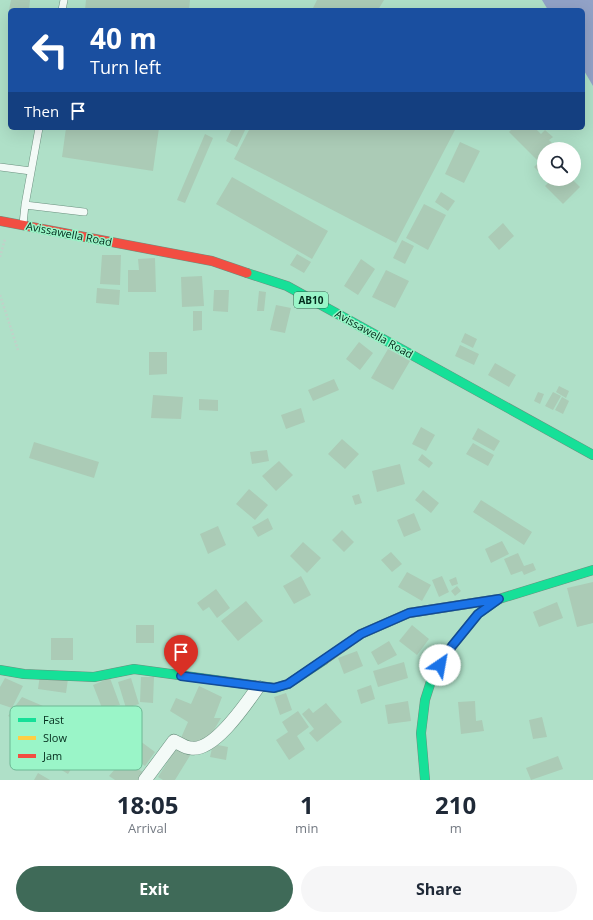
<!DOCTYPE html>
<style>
body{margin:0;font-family:"Open Sans",sans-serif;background:#f6f6f7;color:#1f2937;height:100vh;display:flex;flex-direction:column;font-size:15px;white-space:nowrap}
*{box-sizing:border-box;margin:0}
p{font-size:13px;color:#747a83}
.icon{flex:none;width:22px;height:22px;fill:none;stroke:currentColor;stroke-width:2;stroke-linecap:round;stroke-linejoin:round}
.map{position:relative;height:780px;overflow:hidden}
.sheet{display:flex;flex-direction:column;background:#fff;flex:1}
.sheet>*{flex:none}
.guide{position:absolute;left:8px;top:8px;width:577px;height:122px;border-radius:6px;box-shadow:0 4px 16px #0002;background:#1a4fa0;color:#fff;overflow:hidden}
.controls{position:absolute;left:537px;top:142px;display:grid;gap:8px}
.controls a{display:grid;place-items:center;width:44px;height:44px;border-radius:50%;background:#fff;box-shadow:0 4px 16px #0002;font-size:20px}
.pin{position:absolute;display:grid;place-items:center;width:34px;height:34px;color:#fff;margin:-41px -17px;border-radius:50% 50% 50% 0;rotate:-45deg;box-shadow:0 0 4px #0007}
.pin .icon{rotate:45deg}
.me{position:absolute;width:44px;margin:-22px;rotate:33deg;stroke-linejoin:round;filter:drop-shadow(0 0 3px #0008)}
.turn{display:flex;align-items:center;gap:14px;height:84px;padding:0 16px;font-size:18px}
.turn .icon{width:52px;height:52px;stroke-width:2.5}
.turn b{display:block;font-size:28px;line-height:34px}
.then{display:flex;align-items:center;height:38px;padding:0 16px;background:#0003;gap:8px;font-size:15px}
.eta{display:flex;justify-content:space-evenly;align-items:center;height:68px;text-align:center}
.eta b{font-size:24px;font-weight:700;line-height:28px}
.primary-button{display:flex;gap:8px;margin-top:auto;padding:8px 16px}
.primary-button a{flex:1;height:46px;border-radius:24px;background:#3f6a58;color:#fff;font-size:16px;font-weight:700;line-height:46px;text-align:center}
.primary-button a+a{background:#f6f6f7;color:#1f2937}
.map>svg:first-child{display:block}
.water{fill:#92a2c7}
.building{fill:#abcbb6}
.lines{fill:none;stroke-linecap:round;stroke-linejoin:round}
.lane-casing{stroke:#6b907f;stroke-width:8}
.street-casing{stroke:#6b907f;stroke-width:14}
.fast-casing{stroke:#6b907f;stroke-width:10}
.slow-casing{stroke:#6b907f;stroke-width:10}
.jam-casing{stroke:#6b907f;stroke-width:10}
.path{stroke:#c1d1c9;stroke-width:2.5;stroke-dasharray:2 2;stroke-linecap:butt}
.lane{stroke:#f3faf7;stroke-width:7}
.street{stroke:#f3faf7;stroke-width:13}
.fast{stroke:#16e098;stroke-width:9}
.slow{stroke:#ffcf43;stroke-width:9}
.jam{stroke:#f24e42;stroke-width:9}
.route-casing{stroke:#114b97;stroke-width:10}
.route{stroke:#1a73e8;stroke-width:7}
.labels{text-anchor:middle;stroke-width:3;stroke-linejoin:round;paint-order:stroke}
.shield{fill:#9af5c8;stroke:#30684f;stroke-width:1}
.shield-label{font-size:10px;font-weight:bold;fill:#022b1b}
.street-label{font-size:11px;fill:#022b1b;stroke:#9af5c8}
.key{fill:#9af5c8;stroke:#6cb894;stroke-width:1}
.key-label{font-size:11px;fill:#022b1b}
</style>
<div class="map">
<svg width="593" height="780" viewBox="0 0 593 780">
<rect width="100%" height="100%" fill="#afe0c8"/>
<path class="water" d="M 542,0 L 593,0 L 593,86 L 583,69 L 583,10 L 548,10 Z"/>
<path class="building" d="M 11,0 L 30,0 L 29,10 L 9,10 Z
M 86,0 L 190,0 L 189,10 L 85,10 Z
M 317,0 L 384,0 L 378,10 L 312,10 Z
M 66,128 L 159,128 L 153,171 L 62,157 Z
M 232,128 L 246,128 L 237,147 L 226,141 Z
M 250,128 L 456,128 L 396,243 L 234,159 Z
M 513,128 L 535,128 L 541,134 L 545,130 L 553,137 L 549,140 L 553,144 L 548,149 L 544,149 L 544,153 L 537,160 L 509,132 Z
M 205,134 L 213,138 L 185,203 L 177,200 Z
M 460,142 L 480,151 L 464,183 L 445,174 Z
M 544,157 L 544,177 L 534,167 Z
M 232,177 L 328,231 L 312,259 L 216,204 Z
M 552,179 L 572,179 L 580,187 L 563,204 L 545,186 Z
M 441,192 L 455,201 L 448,211 L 435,202 Z
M 424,204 L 446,215 L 428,250 L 406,238 Z
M 503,223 L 514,236 L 499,250 L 488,237 Z
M 402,240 L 414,246 L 405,264 L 393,258 Z
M 297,254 L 311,262 L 304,273 L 290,265 Z
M 102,255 L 121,255 L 120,285 L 100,284 Z
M 155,258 L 156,292 L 128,292 L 128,270 L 139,270 L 138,259 Z
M 361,259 L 375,269 L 358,295 L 344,286 Z
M 386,270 L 409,281 L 395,308 L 372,297 Z
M 202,276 L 204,306 L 182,307 L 181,277 Z
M 97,288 L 120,290 L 119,305 L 96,303 Z
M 214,290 L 229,290 L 228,312 L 213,311 Z
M 259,291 L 266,292 L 264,311 L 257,311 Z
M 276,305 L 291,308 L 285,333 L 270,330 Z
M 193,311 L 202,311 L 202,330 L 193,331 Z
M 465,333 L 477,339 L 473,348 L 461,342 Z
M 359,342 L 373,353 L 360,370 L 346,359 Z
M 460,345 L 479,354 L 474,365 L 455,356 Z
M 388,349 L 410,361 L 393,390 L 371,378 Z
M 149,352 L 167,352 L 167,374 L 149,375 Z
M 495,363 L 516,375 L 509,387 L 488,375 Z
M 334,379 L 339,390 L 313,401 L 308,390 Z
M 559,386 L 569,391 L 566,398 L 556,392 Z
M 538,392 L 544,394 L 540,404 L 534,401 Z
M 553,392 L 561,396 L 553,410 L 545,406 Z
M 153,395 L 183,397 L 181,419 L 151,418 Z
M 562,397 L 569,401 L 563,414 L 555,410 Z
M 199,399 L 218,400 L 218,411 L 199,410 Z
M 301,408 L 305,422 L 286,429 L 281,415 Z
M 421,427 L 435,435 L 426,451 L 412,444 Z
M 478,428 L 500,441 L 494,451 L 472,439 Z
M 342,439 L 359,454 L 345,469 L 328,454 Z
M 34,442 L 99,462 L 94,478 L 29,458 Z
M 473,443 L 494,455 L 488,466 L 466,454 Z
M 267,450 L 269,461 L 252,464 L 250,452 Z
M 422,454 L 433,463 L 429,468 L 418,460 Z
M 279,461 L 293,475 L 276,491 L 262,476 Z
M 400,464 L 405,484 L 377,492 L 372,471 Z
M 249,489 L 268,505 L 255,520 L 236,504 Z
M 423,490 L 439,503 L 431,513 L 415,500 Z
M 359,494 L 362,503 L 355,505 L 352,496 Z
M 481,500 L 532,532 L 524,545 L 473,512 Z
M 414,513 L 421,530 L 404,537 L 397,520 Z
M 268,518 L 273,529 L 258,537 L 252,527 Z
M 218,526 L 226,545 L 208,554 L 200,534 Z
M 342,530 L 354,542 L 344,552 L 332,540 Z
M 502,541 L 509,554 L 491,563 L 485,549 Z
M 303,542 L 321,558 L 307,573 L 290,556 Z
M 391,552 L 402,564 L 392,572 L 381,560 Z
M 518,553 L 524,566 L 533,563 L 536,570 L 524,575 L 522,571 L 511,575 L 504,559 Z
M 407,572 L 431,585 L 422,601 L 398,587 Z
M 301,576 L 311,595 L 294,604 L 283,586 Z
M 442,576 L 449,592 L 439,597 L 432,580 Z
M 456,577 L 458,584 L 452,586 L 449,580 Z
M 593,582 L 593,623 L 577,627 L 567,588 Z
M 457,586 L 461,591 L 455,596 L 451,591 Z
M 216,589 L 230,608 L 217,618 L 209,607 L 203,611 L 197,603 Z
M 246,601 L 263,621 L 238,641 L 221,621 Z
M 557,602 L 563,618 L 539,627 L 533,612 Z
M 136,625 L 154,625 L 154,643 L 136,643 Z
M 412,625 L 429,639 L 417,655 L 399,641 Z
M 51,638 L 73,638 L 73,660 L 51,660 Z
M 389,641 L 397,655 L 378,665 L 371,652 Z
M 357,651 L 363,666 L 344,674 L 338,658 Z
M 404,662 L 408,678 L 378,687 L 373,671 Z
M 40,675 L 68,679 L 66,693 L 38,689 Z
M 141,677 L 154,677 L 153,703 L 140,702 Z
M 5,678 L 23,686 L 12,708 L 0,704 L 0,687 Z
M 110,678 L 120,705 L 102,708 L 93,685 Z
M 131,678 L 139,704 L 126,708 L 118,682 Z
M 371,685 L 375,699 L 361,704 L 357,690 Z
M 199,686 L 222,697 L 214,718 L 221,718 L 211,735 L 202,743 L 180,740 L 188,722 L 170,711 L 176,698 L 191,704 Z
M 286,693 L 292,710 L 280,715 L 274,697 Z
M 22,697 L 43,706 L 31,728 L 8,716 Z
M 408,701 L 411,721 L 388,724 L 385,705 Z
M 475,701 L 476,721 L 482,720 L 484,731 L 461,734 L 458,702 Z
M 326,703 L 342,722 L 317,742 L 309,733 L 314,729 L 302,714 L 309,708 L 313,713 Z
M 298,711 L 309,727 L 297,736 L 305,749 L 289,760 L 276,740 L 288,732 L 282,722 Z
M 542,717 L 547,737 L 533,739 L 529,720 Z
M 136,738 L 155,752 L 145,766 L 126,752 Z
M 64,740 L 82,751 L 68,774 L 50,763 Z
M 213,744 L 228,747 L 226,760 L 210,757 Z
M 177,747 L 191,754 L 175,780 L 163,780 L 158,777 Z
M 558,756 L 563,769 L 531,780 L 526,768 Z
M 122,761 L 143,772 L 139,780 L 115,780 L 109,776 Z
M 38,773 L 50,780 L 34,780 Z"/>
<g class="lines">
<defs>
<path id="lane" d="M 62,10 L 64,0
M 39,128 L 25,205 L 84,212
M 0,167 L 31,171
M 23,224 L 25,205"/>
<path id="street" d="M 145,780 L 174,741 C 179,743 185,748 191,748 C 214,752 246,704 258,687"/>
<path id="fast" d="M 247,273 L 287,286 L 593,455
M 0,670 L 24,674 L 94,677 L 134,669 L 275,688 L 288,684 L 324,660
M 425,780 L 421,733 L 425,700 L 433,675 L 452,646 L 478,614 L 499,599 L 593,570"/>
<path id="slow" d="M 324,660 L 361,634 L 409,613 L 499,599"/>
<path id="jam" d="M 0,221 L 212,261 L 247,273"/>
</defs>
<use href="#lane" class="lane-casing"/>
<use href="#street" class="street-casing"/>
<use href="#fast" class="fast-casing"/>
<use href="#slow" class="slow-casing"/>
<use href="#jam" class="jam-casing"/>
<path class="path" d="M 0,257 L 5,239
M 0,295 L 18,350"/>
<use href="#lane" class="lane"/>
<use href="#street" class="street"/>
<use href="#fast" class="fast"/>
<use href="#slow" class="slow"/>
<use href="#jam" class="jam"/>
</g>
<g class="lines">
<defs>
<path id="route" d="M 181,676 L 274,688 L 288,684 L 361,634 L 409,613 L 499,599 L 478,614 L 452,646 L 440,665"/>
</defs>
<use href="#route" class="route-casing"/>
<use href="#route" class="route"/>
</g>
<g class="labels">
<rect class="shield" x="294" y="292" width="34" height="16" rx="3"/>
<g class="shield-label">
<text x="311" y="304">AB10</text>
</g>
<g class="street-label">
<text transform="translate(69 234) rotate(11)" y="4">Avissawella Road</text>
<text transform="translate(374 334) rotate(29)" y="4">Avissawella Road</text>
</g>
</g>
<rect x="10" y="706" width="132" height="64" rx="6" class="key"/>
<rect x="18" y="718" width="18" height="4" fill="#16e098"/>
<rect x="18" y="736" width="18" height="4" fill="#ffcf43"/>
<rect x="18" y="754" width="18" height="4" fill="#f24e42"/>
<g class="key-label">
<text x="43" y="724">Fast</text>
<text x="43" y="742">Slow</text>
<text x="43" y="760">Jam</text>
</g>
</svg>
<div class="controls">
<a><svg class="icon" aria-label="search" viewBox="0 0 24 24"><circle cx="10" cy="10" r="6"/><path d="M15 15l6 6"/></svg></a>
</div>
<div class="pin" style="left:181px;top:676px;background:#d93025"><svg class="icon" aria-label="arrive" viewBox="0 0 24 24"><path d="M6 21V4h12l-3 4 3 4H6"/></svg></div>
<svg class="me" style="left:440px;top:665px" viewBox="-20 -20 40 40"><circle r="19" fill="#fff"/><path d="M0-13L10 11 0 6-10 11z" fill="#1a73e8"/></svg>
<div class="guide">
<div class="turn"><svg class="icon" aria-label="left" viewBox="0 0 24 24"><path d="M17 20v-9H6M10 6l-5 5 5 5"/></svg><div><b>40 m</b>Turn left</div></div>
<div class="then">Then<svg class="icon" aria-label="arrive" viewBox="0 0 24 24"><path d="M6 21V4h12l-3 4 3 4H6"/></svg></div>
</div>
</div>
<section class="sheet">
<div class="eta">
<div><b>18:05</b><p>Arrival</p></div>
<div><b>1</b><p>min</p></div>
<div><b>210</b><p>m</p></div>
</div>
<div class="primary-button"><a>Exit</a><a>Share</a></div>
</section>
